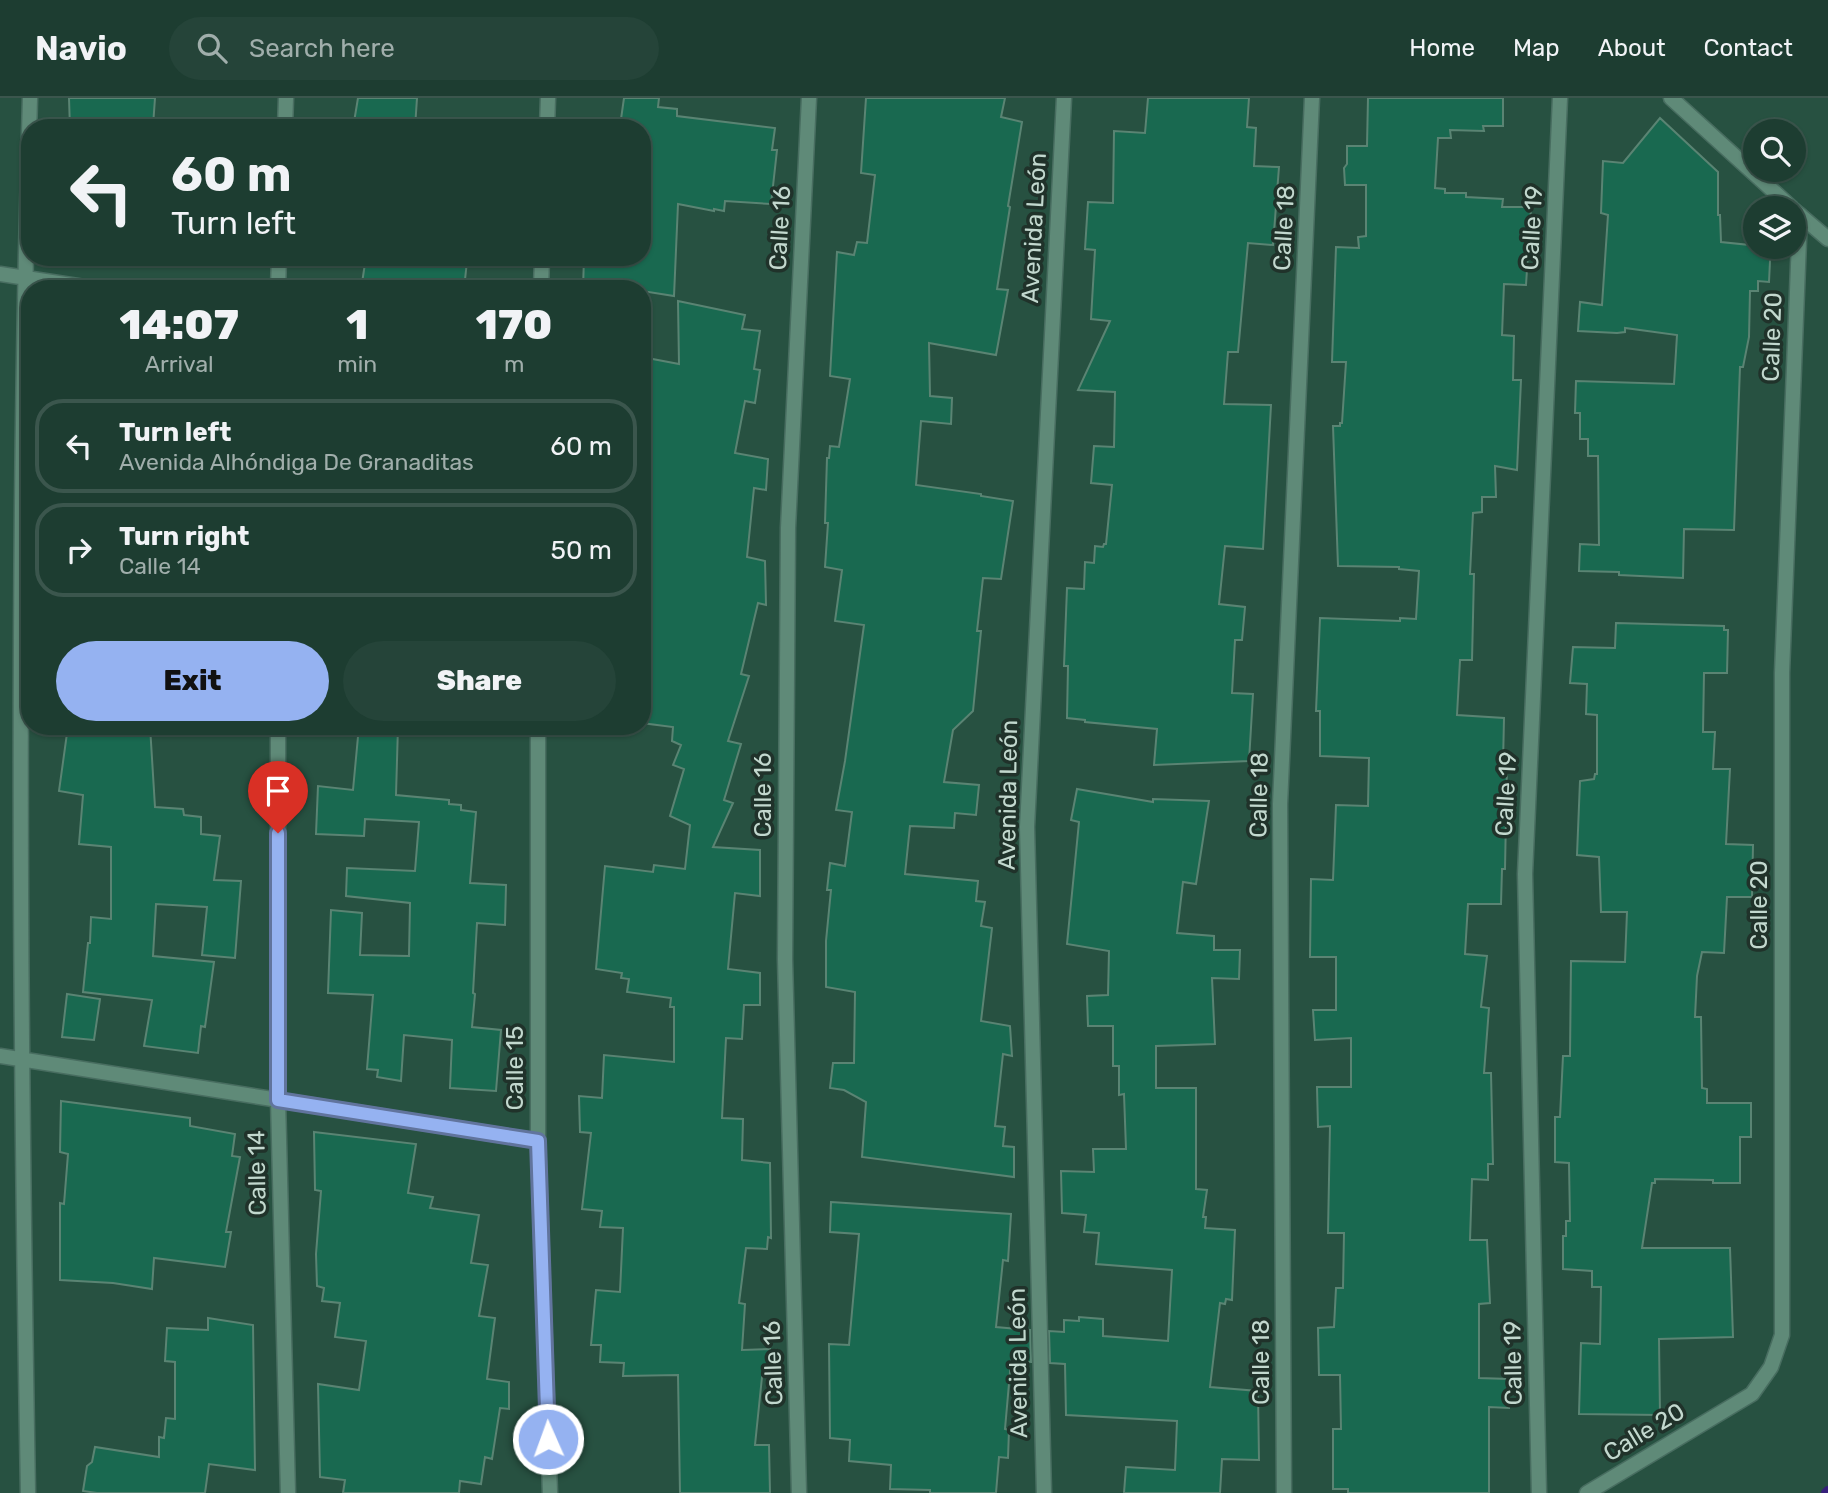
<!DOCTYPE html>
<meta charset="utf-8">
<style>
body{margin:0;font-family:Rubik,sans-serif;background:#254439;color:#f1f3f6;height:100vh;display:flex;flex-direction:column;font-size:26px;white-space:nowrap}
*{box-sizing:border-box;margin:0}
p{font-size:23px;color:#a0aeab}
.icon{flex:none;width:38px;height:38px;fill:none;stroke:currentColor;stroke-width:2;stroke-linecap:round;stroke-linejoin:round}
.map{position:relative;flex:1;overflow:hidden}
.details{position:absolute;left:21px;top:182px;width:630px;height:455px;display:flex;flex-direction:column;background:#1d3d31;border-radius:28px;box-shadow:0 2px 5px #0004,0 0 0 2px #3b564d}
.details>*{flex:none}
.guide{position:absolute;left:21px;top:21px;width:630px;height:147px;border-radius:28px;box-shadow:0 2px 5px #0004,0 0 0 2px #3b564d;background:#1d3d31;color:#f1f3f6;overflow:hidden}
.tools{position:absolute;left:1743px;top:21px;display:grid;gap:14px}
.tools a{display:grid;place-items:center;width:63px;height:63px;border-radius:50%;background:#1d3d31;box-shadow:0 2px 5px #0004,0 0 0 2px #3b564d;font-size:35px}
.pin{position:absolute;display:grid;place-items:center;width:60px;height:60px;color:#fff;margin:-72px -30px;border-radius:50% 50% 50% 0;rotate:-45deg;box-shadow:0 0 7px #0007}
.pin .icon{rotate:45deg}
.me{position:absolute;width:77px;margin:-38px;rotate:358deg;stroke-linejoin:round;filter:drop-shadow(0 0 5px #0008)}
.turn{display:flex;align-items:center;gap:24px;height:147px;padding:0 35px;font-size:32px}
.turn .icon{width:91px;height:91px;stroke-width:2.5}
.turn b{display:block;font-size:49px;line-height:60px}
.eta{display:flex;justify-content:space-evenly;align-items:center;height:119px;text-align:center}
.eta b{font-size:42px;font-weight:800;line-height:49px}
.cta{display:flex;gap:14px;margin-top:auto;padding:14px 35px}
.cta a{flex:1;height:80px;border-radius:42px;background:#95b2f1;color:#111;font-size:28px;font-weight:800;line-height:80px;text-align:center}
.cta a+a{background:#254439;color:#f1f3f6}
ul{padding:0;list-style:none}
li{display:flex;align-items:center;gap:21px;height:94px;margin:0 14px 10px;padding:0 21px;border:4px solid #3b564d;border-radius:28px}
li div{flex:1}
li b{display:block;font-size:26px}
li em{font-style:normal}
header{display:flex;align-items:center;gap:42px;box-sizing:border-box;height:98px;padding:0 35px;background:#1d3d31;border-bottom:2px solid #3b564d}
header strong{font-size:33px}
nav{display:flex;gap:38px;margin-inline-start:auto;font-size:24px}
.search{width:490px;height:63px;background:#254439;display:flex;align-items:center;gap:18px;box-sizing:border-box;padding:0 24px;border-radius:38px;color:#a0aeab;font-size:26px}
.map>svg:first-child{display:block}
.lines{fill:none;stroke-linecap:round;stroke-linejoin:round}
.stream{stroke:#36207b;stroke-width:10}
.building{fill:#196950;stroke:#5a8473;stroke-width:2}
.minor-casing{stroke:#486d60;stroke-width:17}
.tertiary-casing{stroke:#486d60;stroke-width:17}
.minor{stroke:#5f8a78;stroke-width:14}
.tertiary{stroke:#5f8a78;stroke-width:14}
.route-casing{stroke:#61749d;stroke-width:18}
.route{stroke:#95b2f1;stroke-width:12}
.labels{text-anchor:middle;stroke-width:7;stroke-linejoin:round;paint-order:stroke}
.street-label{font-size:24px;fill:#c2d8ce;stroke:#20322a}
</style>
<header>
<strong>Navio</strong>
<div class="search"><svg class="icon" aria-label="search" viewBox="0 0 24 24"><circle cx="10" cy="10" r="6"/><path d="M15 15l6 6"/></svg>Search here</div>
<nav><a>Home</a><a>Map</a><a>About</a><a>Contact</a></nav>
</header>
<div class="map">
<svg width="1828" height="1395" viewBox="0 0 1828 1395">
<rect width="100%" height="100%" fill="#275141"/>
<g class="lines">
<path class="stream" d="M 1826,1395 L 1828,1393"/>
</g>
<path class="building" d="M 69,0 L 155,0 L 153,28 L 117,23 L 117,30 L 70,30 Z
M 358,0 L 417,0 L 415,30 L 353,30 Z
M 624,0 L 659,0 L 658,9 L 677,11 L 677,18 L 775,30 L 772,52 L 777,52 L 771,106 L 725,103 L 724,113 L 714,111 L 714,113 L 678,106 L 674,198 L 642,193 L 642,191 L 583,191 L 584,159 L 642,159 L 642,30 L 620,28 Z
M 866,0 L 1005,0 L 1001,19 L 1022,24 L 1008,108 L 1010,109 L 997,191 L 1008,192 L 996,257 L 929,245 L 930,298 L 952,300 L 951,326 L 921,323 L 916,387 L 981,396 L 981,398 L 1013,403 L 1001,481 L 983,480 L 977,533 L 981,533 L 973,613 L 953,632 L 944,684 L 979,687 L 976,717 L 955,715 L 954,730 L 910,728 L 905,776 L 978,783 L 976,803 L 985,804 L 981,828 L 992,830 L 981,923 L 1010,928 L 1012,958 L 1003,956 L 995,1028 L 1005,1029 L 1003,1048 L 1014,1049 L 1014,1079 L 862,1059 L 866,1004 L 844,992 L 830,990 L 833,965 L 854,965 L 855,894 L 826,889 L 826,843 L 831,792 L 827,792 L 830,765 L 845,768 L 852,714 L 836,712 L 845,663 L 864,527 L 835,523 L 842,472 L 825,469 L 828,425 L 825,425 L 827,360 L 829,360 L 830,348 L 839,349 L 850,281 L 830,278 L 837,154 L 854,157 L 857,144 L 867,145 L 875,77 L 861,75 Z
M 1148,0 L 1249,0 L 1247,29 L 1256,30 L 1254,68 L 1279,69 L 1273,147 L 1248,145 L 1238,254 L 1228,254 L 1224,306 L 1271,307 L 1263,451 L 1225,448 L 1219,506 L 1245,509 L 1242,542 L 1235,542 L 1232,595 L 1253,596 L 1249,663 L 1154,667 L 1157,631 L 1085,624 L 1085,622 L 1067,620 L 1068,568 L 1064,568 L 1067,490 L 1084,491 L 1085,464 L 1094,465 L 1095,448 L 1103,449 L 1104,446 L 1106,446 L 1112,387 L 1091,385 L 1094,348 L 1114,349 L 1115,294 L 1078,292 L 1110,223 L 1091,221 L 1095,152 L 1085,151 L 1088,104 L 1113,105 L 1114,33 L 1145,35 Z
M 1368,0 L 1503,0 L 1503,28 L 1483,28 L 1484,33 L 1450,32 L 1451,40 L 1438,40 L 1435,90 L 1445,91 L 1445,95 L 1466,95 L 1466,99 L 1503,101 L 1502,109 L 1531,109 L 1526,187 L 1504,186 L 1502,237 L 1514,238 L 1513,282 L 1521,282 L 1517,372 L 1495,368 L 1496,399 L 1482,399 L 1482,414 L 1473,415 L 1470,476 L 1474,476 L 1472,562 L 1460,562 L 1457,617 L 1504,620 L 1503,666 L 1507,666 L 1505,771 L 1502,771 L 1501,806 L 1468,806 L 1465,856 L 1487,858 L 1481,909 L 1489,910 L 1484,975 L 1491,975 L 1493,1066 L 1488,1066 L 1488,1082 L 1472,1081 L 1470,1142 L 1487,1142 L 1490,1205 L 1479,1206 L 1479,1280 L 1509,1281 L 1509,1310 L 1489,1309 L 1489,1395 L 1348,1395 L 1348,1391 L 1333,1391 L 1333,1331 L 1341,1331 L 1340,1277 L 1319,1277 L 1318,1230 L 1334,1229 L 1336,1190 L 1343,1190 L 1344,1135 L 1328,1135 L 1330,1028 L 1318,1029 L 1317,989 L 1351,989 L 1351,940 L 1315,942 L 1313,912 L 1336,912 L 1336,859 L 1310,859 L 1311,781 L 1333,782 L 1336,707 L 1368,708 L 1369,660 L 1320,658 L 1320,613 L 1316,613 L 1320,520 L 1400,523 L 1400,520 L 1416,521 L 1419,473 L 1399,471 L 1399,469 L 1338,468 L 1333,328 L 1340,328 L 1340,325 L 1342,325 L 1346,264 L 1332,264 L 1336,149 L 1359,150 L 1358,139 L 1366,138 L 1366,87 L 1345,87 L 1344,70 L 1347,66 L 1347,48 L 1367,48 Z
M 1660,20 L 1718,74 L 1718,117 L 1720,117 L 1721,144 L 1769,149 L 1770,163 L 1769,184 L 1758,183 L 1758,193 L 1750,193 L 1749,239 L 1743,269 L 1740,269 L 1734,432 L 1684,431 L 1683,480 L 1619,477 L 1619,474 L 1579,473 L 1580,446 L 1599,447 L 1598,358 L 1588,358 L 1588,341 L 1580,341 L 1580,315 L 1575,315 L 1576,283 L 1674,286 L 1677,237 L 1625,230 L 1625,234 L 1617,235 L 1578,233 L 1580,204 L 1602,207 L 1608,117 L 1601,115 L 1603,63 L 1623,65 Z
M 366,159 L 439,159 L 467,163 L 464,191 L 403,191 L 362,185 Z
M 678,203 L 745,217 L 742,231 L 760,233 L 754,271 L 760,272 L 755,305 L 745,303 L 735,355 L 768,361 L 766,392 L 754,390 L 747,459 L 765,463 L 766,507 L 758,505 L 741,576 L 749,578 L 728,643 L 741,646 L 724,702 L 733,705 L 713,749 L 760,752 L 760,798 L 735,795 L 728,871 L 760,875 L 760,907 L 744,907 L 742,941 L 726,940 L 722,1020 L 743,1021 L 742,1062 L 770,1065 L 771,1140 L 768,1139 L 767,1151 L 746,1150 L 739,1205 L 745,1206 L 742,1252 L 770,1251 L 771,1279 L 762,1279 L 755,1347 L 769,1347 L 770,1395 L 680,1395 L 678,1277 L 623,1278 L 624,1265 L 600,1264 L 601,1247 L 591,1247 L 596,1192 L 620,1194 L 623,1130 L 600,1129 L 602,1113 L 582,1111 L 591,1035 L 580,1034 L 579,998 L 602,1000 L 604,957 L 674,964 L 674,909 L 670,909 L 671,900 L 627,894 L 629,881 L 621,880 L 622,875 L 596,871 L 605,768 L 653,774 L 654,767 L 685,771 L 690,727 L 670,718 L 684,671 L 673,667 L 681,647 L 672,643 L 673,629 L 642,625 L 642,259 L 679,266 Z
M 1616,525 L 1724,528 L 1724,532 L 1728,532 L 1727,575 L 1704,575 L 1703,634 L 1715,634 L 1713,671 L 1730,671 L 1726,746 L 1753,747 L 1752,799 L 1727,799 L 1724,855 L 1702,854 L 1697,878 L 1695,919 L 1701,919 L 1702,990 L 1707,991 L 1707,1005 L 1751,1005 L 1751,1039 L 1740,1039 L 1740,1085 L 1713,1085 L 1713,1082 L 1655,1081 L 1655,1085 L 1652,1085 L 1642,1150 L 1730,1150 L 1733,1239 L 1659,1241 L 1660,1317 L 1579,1316 L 1581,1245 L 1600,1246 L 1601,1189 L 1592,1189 L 1592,1173 L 1563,1171 L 1563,1138 L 1566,1138 L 1566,1123 L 1570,1123 L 1569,1065 L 1555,1064 L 1555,1019 L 1560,1019 L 1563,958 L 1570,958 L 1571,863 L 1625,864 L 1627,814 L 1601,814 L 1599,759 L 1577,757 L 1580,683 L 1594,681 L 1595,676 L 1597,676 L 1597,617 L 1586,616 L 1587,586 L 1570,585 L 1573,549 L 1615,550 Z
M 68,628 L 150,628 L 155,709 L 183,711 L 184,717 L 201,719 L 201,736 L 220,738 L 214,782 L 241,783 L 235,860 L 202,857 L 207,809 L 156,806 L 153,858 L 214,864 L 205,929 L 201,928 L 198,955 L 144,948 L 152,902 L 83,894 L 88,845 L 90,845 L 91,819 L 111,821 L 111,749 L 79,746 L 83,697 L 59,693 Z
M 359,628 L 398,628 L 396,697 L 449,702 L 449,706 L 461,707 L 461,712 L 476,714 L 470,785 L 506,787 L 505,827 L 477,825 L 473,895 L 475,896 L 472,929 L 501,932 L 496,993 L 450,990 L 452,942 L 404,937 L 401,983 L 377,979 L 378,972 L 367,971 L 373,897 L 328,895 L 331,812 L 362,815 L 360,857 L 409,858 L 410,805 L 346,798 L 347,770 L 415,773 L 419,724 L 365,721 L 364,738 L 316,736 L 318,688 L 353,692 Z
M 1077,691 L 1153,704 L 1153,701 L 1209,703 L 1196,786 L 1183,784 L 1177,835 L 1214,838 L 1214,852 L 1240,852 L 1239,881 L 1212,880 L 1215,946 L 1156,948 L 1156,990 L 1196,990 L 1196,1091 L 1207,1092 L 1203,1119 L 1206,1119 L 1205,1130 L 1235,1132 L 1232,1202 L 1226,1201 L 1225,1206 L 1220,1205 L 1210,1289 L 1258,1293 L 1259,1362 L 1222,1361 L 1220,1395 L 1124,1395 L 1126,1369 L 1175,1372 L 1177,1323 L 1066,1317 L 1065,1266 L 1050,1265 L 1049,1233 L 1064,1234 L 1064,1222 L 1079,1223 L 1079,1219 L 1103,1221 L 1103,1238 L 1168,1243 L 1172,1172 L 1096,1166 L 1099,1135 L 1084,1134 L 1086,1117 L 1062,1115 L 1061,1073 L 1094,1074 L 1093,1051 L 1126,1051 L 1124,996 L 1119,997 L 1119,968 L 1113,968 L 1113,928 L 1088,928 L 1087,898 L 1108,897 L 1109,853 L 1067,846 L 1079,724 L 1071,722 Z
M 67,896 L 100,901 L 94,942 L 62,939 Z
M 61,1003 L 190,1020 L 190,1028 L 235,1036 L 232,1058 L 240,1059 L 226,1134 L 231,1134 L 225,1169 L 154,1160 L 152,1191 L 113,1185 L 60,1182 L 60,1105 L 64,1106 L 68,1056 L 60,1054 Z
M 314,1034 L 416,1046 L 408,1095 L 433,1099 L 430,1110 L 479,1117 L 471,1165 L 488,1167 L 479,1218 L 495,1220 L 487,1281 L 509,1284 L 509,1311 L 500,1310 L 492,1361 L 485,1359 L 481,1386 L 460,1383 L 459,1395 L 343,1395 L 345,1382 L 320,1379 L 318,1286 L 359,1292 L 366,1243 L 335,1239 L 340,1205 L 322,1203 L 324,1190 L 317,1188 L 316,1156 L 321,1093 L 315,1092 Z
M 831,1104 L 1011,1116 L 1008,1163 L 1003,1162 L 996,1229 L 1030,1232 L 1031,1264 L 1011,1263 L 1005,1331 L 1009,1332 L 1008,1360 L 999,1359 L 996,1395 L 930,1395 L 930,1392 L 890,1391 L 891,1367 L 849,1363 L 850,1342 L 830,1340 L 829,1246 L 849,1247 L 859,1136 L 830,1134 Z
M 208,1220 L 253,1227 L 255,1372 L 209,1366 L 205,1395 L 97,1395 L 83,1393 L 87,1368 L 92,1364 L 95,1349 L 159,1359 L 159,1339 L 164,1340 L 166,1320 L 175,1321 L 175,1264 L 165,1263 L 167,1230 L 208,1232 Z"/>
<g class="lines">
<defs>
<path id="minor" d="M 285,30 L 286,0
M 547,30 L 548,0
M 0,176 L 97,191
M 278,191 L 279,159
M 541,191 L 542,159
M 278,628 L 278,1002 L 288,1395
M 538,628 L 538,1043 L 550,1395
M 0,958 L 538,1043
M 28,1395 C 20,930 16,465 30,0
M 1044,1395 L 1027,729 L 1064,0
M 1284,1395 L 1280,706 L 1312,0
M 1539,1395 L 1525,776 L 1560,0
M 1587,1395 L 1752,1296 L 1771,1269 L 1782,1237 L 1782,575 L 1800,117"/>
<path id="tertiary" d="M 1671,0 L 1792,110
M 1794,112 L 1828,141
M 799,1395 L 785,861 L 788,430 L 809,0"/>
</defs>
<use href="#minor" class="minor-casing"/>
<use href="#tertiary" class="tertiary-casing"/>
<use href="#minor" class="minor"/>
<use href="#tertiary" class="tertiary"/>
</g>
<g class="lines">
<defs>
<path id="route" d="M 278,735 L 278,1002 L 538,1043 L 548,1341"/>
</defs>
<use href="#route" class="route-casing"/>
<use href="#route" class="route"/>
</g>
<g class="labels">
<g class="street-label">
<text transform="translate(780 130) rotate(-87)" y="8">Calle 16</text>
<text transform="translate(1034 130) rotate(-87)" y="8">Avenida León</text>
<text transform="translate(1284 130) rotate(-87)" y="8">Calle 18</text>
<text transform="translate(1532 130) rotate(-87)" y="8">Calle 19</text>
<text transform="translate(1772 239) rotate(-88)" y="8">Calle 20</text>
<text transform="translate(1506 696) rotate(-87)" y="8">Calle 19</text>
<text transform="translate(763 697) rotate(-90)" y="8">Calle 16</text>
<text transform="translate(1008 697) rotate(-89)" y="8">Avenida León</text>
<text transform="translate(1259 697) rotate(-89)" y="8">Calle 18</text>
<text transform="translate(1759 807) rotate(-90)" y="8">Calle 20</text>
<text transform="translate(515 970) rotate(-90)" y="8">Calle 15</text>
<text transform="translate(257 1075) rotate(-91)" y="8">Calle 14</text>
<text transform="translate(1261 1264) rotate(-90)" y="8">Calle 18</text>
<text transform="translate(773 1265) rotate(-92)" y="8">Calle 16</text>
<text transform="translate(1018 1265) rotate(-91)" y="8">Avenida León</text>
<text transform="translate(1513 1265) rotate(-91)" y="8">Calle 19</text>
<text transform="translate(1644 1334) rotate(-31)" y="8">Calle 20</text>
</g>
</g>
</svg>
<div class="tools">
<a><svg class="icon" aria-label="search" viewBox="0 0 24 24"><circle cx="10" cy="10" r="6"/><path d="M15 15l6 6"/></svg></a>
<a><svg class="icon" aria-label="layers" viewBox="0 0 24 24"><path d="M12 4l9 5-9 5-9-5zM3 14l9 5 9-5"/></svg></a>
</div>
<div class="pin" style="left:278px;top:735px;background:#d93025"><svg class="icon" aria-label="arrive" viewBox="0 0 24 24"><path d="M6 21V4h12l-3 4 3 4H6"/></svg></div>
<svg class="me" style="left:548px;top:1341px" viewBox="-20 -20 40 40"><circle r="17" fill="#95b2f1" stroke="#fff" stroke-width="3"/><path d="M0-11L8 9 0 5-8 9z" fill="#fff"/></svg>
<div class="guide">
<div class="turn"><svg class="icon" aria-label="left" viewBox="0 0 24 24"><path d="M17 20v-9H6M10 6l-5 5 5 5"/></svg><div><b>60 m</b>Turn left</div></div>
</div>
<section class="details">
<div class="eta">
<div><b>14:07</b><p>Arrival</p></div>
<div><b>1</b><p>min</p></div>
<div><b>170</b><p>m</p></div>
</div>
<ul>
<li><svg class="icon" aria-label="left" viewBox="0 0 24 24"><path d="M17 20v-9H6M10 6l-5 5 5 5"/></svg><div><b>Turn left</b><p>Avenida Alhóndiga De Granaditas</p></div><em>60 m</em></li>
<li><svg class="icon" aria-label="right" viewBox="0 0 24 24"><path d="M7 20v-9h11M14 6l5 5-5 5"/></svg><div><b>Turn right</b><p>Calle 14</p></div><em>50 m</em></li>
</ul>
<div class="cta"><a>Exit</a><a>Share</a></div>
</section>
</div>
